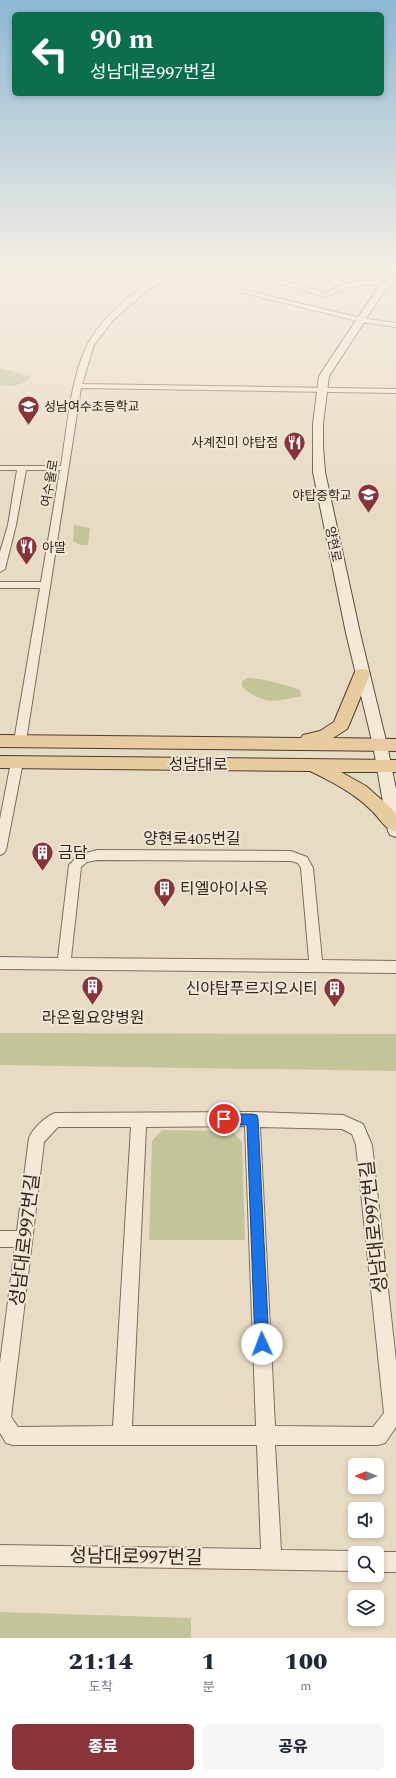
<!DOCTYPE html>
<html lang="ko">
<meta charset="utf-8">
<style>
body{margin:0;font-family:Spectral,"Noto Sans KR",serif;background:#f6f6f7;color:#1f2937;height:100vh;display:flex;flex-direction:column;font-size:15px;white-space:nowrap}
*{box-sizing:border-box;margin:0}
p{font-size:13px;color:#747a83}
.icon{flex:none;width:22px;height:22px;fill:none;stroke:currentColor;stroke-width:2;stroke-linecap:round;stroke-linejoin:round}
.map{position:relative;height:1638px;overflow:hidden}
.drawer{display:flex;flex-direction:column;background:#fff;flex:1}
.drawer>*{flex:none}
.banner{position:absolute;left:12px;top:12px;width:372px;height:84px;border-radius:6px;box-shadow:0 2px 6px #0003;background:#0b6e4f;color:#fff;overflow:hidden}
.needle{width:26px;rotate:270deg}
.tools{position:absolute;left:348px;top:1458px;display:grid;gap:8px}
.tools a{display:grid;place-items:center;width:36px;height:36px;border-radius:6px;background:#fff;box-shadow:0 2px 6px #0003;font-size:20px}
.pin{position:absolute;display:grid;place-items:center;width:34px;height:34px;color:#fff;margin:-17px;border:2px solid #fff;border-radius:50%;box-shadow:0 1px 4px #0007}
.me{position:absolute;width:44px;margin:-22px;rotate:358deg;stroke-linejoin:round;filter:drop-shadow(0 0 3px #0008)}
.turn{display:flex;align-items:center;gap:14px;height:84px;padding:0 12px;font-size:18px}
.turn .icon{width:52px;height:52px;stroke-width:2.5}
.turn b{display:block;font-size:28px;line-height:34px}
.eta{display:flex;justify-content:space-evenly;align-items:center;height:68px;text-align:center}
.eta b{font-size:24px;font-weight:800;line-height:28px}
.cta{display:flex;gap:8px;margin-top:auto;padding:8px 12px}
.cta a{flex:1;height:46px;border-radius:6px;background:#89343b;color:#fff;font-size:16px;font-weight:800;line-height:46px;text-align:center}
.cta a+a{background:#f6f6f7;color:#1f2937}
.map>svg:first-child{display:block}
.green{fill:#c3c599}
.lines{fill:none;stroke-linecap:round;stroke-linejoin:round}
.street-casing{stroke:#816d5d;stroke-width:2}
.secondary-casing{stroke:#634f40;stroke-width:2}
.primary-casing{stroke:#4f3c30;stroke-width:2}
.street{fill:#f4e9d6;fill-rule:evenodd}
.secondary{fill:#f4e9d6;fill-rule:evenodd}
.primary{fill:#e7cca0;fill-rule:evenodd}
.route{fill:#1a73e8;stroke:#114b97}
.labels{text-anchor:middle;stroke-width:4;stroke-linejoin:round;paint-order:stroke}
.far-poi-label{font-size:13px;fill:#33271f;stroke:#f1e6d3;text-anchor:start}
.far-street-label{font-size:13px;fill:#33271f;stroke:#f1e6d3}
.street-label{font-size:16px;fill:#33271f;stroke:#f1e6d3}
.poi-label{font-size:16px;fill:#33271f;stroke:#f1e6d3;text-anchor:start}
.near-street-label{font-size:19px;fill:#33271f;stroke:#f1e6d3}
</style>
<div class="map">
<svg width="396" height="1638" viewBox="0 0 396 1638">
<rect width="100%" height="100%" fill="#e8dbc4"/>
<path class="green" d="M 0,368 L 32,377 C 22,384 12,389 0,385 Z
M 74,525 L 90,528 L 88,545 L 80,545 L 73,541 Z
M 248,678 C 266,679 283,684 300,690 L 301,696 C 275,702 264,705 242,687 L 242,681 Z
M 0,1033 L 396,1034 L 396,1071 L 0,1065 Z
M 162,1130 L 232,1131 L 242,1142 L 245,1240 L 149,1240 L 152,1141 Z
M 0,1612 L 191,1618 L 191,1638 L 0,1638 Z"/>
<g class="lines">
<defs>
<path id="street" d="M 171,270 L 179,270 L 144,293 L 113,320 L 94,345 L 82,384 L 396,389 L 396,393 L 81,388 L 26,741 L 24,744 L 16,744 L 14,741 L 40,588 L 0,588 L 0,582 L 41,582 L 60,470 L 26,470 L 16,525 L 5,569 L 0,572 L 0,552 L 8,525 L 17,470 L 0,470 L 0,466 L 61,466 C 67,429 70,384 85,350 C 101,314 138,288 171,270 Z
M 223,270 L 230,270 L 232,272 L 249,270 L 325,293 L 341,285 L 298,270 L 308,270 L 347,283 L 366,281 L 388,283 L 388,285 L 386,286 L 366,285 L 348,287 L 325,297 L 249,274 L 235,275 L 244,290 L 361,318 L 396,323 L 396,327 L 361,322 L 240,292 Z
M 17,758 L 21,759 L 23,762 L 6,850 L 4,853 L 0,855 L 0,819 L 11,762 L 13,759 Z
M 97,850 L 291,851 L 307,857 L 313,868 L 322,960 L 396,961 L 396,973 L 0,969 L 0,957 L 58,958 L 69,865 L 79,855 ZM 97,860 L 291,861 L 298,863 L 301,868 L 309,960 L 71,958 L 81,867 L 87,862 Z
M 252,1112 L 343,1115 L 363,1124 L 372,1145 L 396,1361 L 396,1427 L 385,1443 L 378,1445 L 275,1445 L 281,1550 L 355,1551 L 360,1553 L 355,1553 L 355,1571 L 0,1565 L 0,1545 L 261,1549 L 257,1445 L 13,1445 L 6,1443 L 0,1433 L 0,1363 L 15,1247 L 0,1247 L 0,1231 L 17,1231 L 29,1138 C 33,1128 45,1117 55,1113 ZM 245,1126 L 256,1426 L 132,1426 L 146,1127 ZM 58,1127 L 131,1127 L 113,1426 L 18,1427 L 11,1417 L 44,1142 ZM 260,1127 L 342,1129 L 352,1134 L 356,1145 L 384,1413 L 373,1427 L 275,1426 Z
M 377,1552 L 396,1552 L 396,1572 L 377,1572 L 377,1553 L 375,1553 Z"/>
<path id="secondary" d="M 393,275 L 396,275 L 396,281 L 385,290 L 329,376 L 323,424 L 323,447 L 325,472 L 360,633 L 387,745 L 396,789 L 396,837 L 390,835 L 388,831 L 373,745 L 346,633 L 313,472 L 313,424 L 319,376 L 379,286 Z"/>
<path id="primary" d="M 362,669 L 368,670 L 370,674 L 349,725 L 347,729 L 333,738 L 396,739 L 396,751 L 0,747 L 0,735 L 301,738 L 303,735 L 320,731 L 334,722 L 354,674 L 356,670 Z
M 0,756 L 396,760 L 396,772 L 341,772 L 366,786 L 392,809 L 396,814 L 396,832 C 385,830 379,817 371,810 C 353,792 332,782 310,771 L 0,768 Z"/>
</defs>
<use href="#street" class="street-casing"/>
<use href="#secondary" class="secondary-casing"/>
<use href="#primary" class="primary-casing"/>
<use href="#street" class="street"/>
<use href="#secondary" class="secondary"/>
<use href="#primary" class="primary"/>
</g>
<linearGradient id="sky" x2="0" y2="1"><stop stop-color="#8db7d3"/><stop offset="0.54" stop-color="#f5efe4"/><stop offset="1" stop-color="#f5efe4" stop-opacity="0"/></linearGradient>
<rect width="396" height="500" fill="url(#sky)"/>
<path class="route" d="M 224,1114 L 252,1114 L 257,1115 L 258,1119 L 269,1344 L 267,1348 L 262,1350 L 257,1348 L 255,1344 L 247,1125 L 224,1125 L 220,1123 L 218,1119 L 220,1115 Z"/>
<defs>
<symbol id="school-pin" viewBox="-11 -11 22 30"><path d="M0 17L-7.5 6A9.5 9.5 0 1 1 7.5 6Z" fill="#89343b" stroke="#f1e6d3"/><path d="M0-5L7-2L0 1L-7-2ZM-4 1L0 2.5L4 1V4Q0 6-4 4Z" fill="#fff"/></symbol>
<symbol id="restaurant-pin" viewBox="-11 -11 22 30"><path d="M0 17L-7.5 6A9.5 9.5 0 1 1 7.5 6Z" fill="#89343b" stroke="#f1e6d3"/><path d="M-5-6h1v4h1v-4h1v4h1v-4h1v5L-1.5 .5V6h-2V.5L-5-1ZM5-6V6H3V1.5H1.5Q1.5-4 5-6Z" fill="#fff"/></symbol>
<symbol id="building-pin" viewBox="-11 -11 22 30"><path d="M0 17L-7.5 6A9.5 9.5 0 1 1 7.5 6Z" fill="#89343b" stroke="#f1e6d3"/><path d="M-4-6H4V6H1V3H-1V6H-4ZM-2.5-4.3h1.7v1.8h-1.7ZM.8-4.3h1.7v1.8H.8ZM-2.5-1h1.7V.8h-1.7ZM.8-1h1.7V.8H.8Z" fill="#fff"/></symbol>
</defs>
<g fill-rule="evenodd">
<use href="#school-pin" x="16" y="394" width="25" height="34"/>
<use href="#restaurant-pin" x="282" y="430" width="25" height="34"/>
<use href="#school-pin" x="356" y="482" width="25" height="34"/>
<use href="#restaurant-pin" x="14" y="534" width="25" height="34"/>
<use href="#building-pin" x="30" y="840" width="25" height="34"/>
<use href="#building-pin" x="152" y="876" width="25" height="34"/>
<use href="#building-pin" x="80" y="974" width="25" height="34"/>
<use href="#building-pin" x="322" y="976" width="25" height="34"/>
</g>
<g class="labels">
<g class="far-poi-label">
<text x="44" y="411">성남여수초등학교</text>
<text x="278" y="447" text-anchor="end">사계진미 야탑점</text>
<text x="352" y="500" text-anchor="end">야탑중학교</text>
<text x="42" y="552">아딸</text>
</g>
<g class="far-street-label">
<text transform="translate(49 483) rotate(-80)" y="5">여수울로</text>
<text transform="translate(334 544) rotate(78)" y="5">양현로</text>
</g>
<g class="street-label">
<text x="198" y="770">성남대로</text>
<text x="192" y="844">양현로405번길</text>
</g>
<g class="poi-label">
<text x="58" y="858">금담</text>
<text x="180" y="894">티엘아이사옥</text>
<text x="318" y="994" text-anchor="end">신야탑푸르지오시티</text>
<text x="93" y="1023" text-anchor="middle">라온힐요양병원</text>
</g>
<g class="near-street-label">
<text transform="translate(373 1227) rotate(-96)" y="7">성남대로997번길</text>
<text transform="translate(24 1240) rotate(-83)" y="7">성남대로997번길</text>
<text transform="translate(136 1556) rotate(1)" y="7">성남대로997번길</text>
</g>
</g>
</svg>
<div class="tools">
<a><svg class="needle" viewBox="-14 -14 28 28"><path d="M0-13l5 13h-10z" fill="#e53935"/><path d="M0 13l5-13h-10z" fill="#747a83"/></svg></a>
<a><svg class="icon" aria-label="sound" viewBox="0 0 24 24"><path d="M4 9h4l5-4v14l-5-4H4zM17 9q2 3 0 6"/></svg></a>
<a><svg class="icon" aria-label="search" viewBox="0 0 24 24"><circle cx="10" cy="10" r="6"/><path d="M15 15l6 6"/></svg></a>
<a><svg class="icon" aria-label="layers" viewBox="0 0 24 24"><path d="M12 4l9 5-9 5-9-5zM3 14l9 5 9-5"/></svg></a>
</div>
<div class="pin" style="left:224px;top:1119px;background:#d93025"><svg class="icon" aria-label="arrive" viewBox="0 0 24 24"><path d="M6 21V4h12l-3 4 3 4H6"/></svg></div>
<svg class="me" style="left:262px;top:1344px" viewBox="-20 -20 40 40"><circle r="19" fill="#fff"/><path d="M0-13L10 11 0 6-10 11z" fill="#1a73e8"/></svg>
<div class="banner">
<div class="turn"><svg class="icon" aria-label="left" viewBox="0 0 24 24"><path d="M17 20v-9H6M10 6l-5 5 5 5"/></svg><div><b>90 m</b>성남대로997번길</div></div>
</div>
</div>
<section class="drawer">
<div class="eta">
<div><b>21:14</b><p>도착</p></div>
<div><b>1</b><p>분</p></div>
<div><b>100</b><p>m</p></div>
</div>
<div class="cta"><a>종료</a><a>공유</a></div>
</section>
